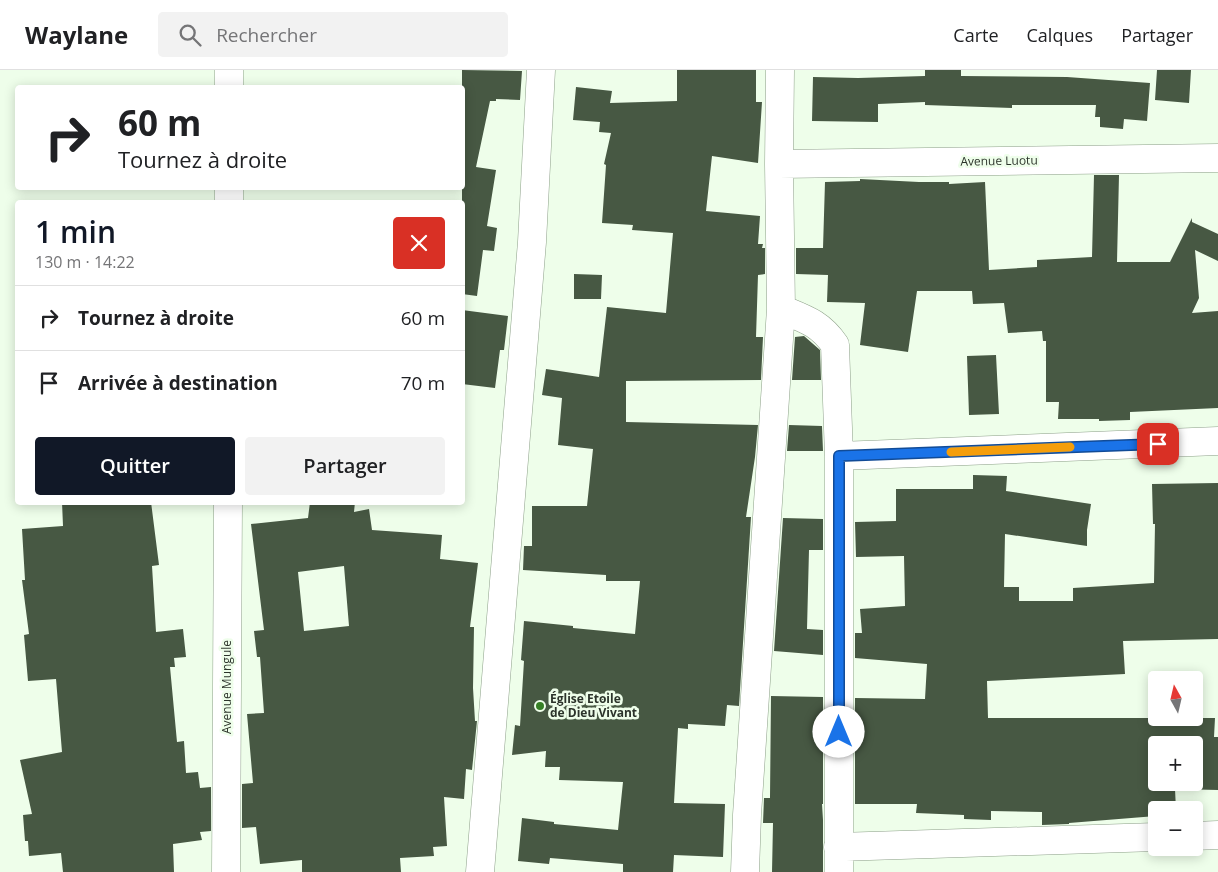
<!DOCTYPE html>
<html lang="fr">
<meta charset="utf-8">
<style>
body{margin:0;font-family:"Open Sans",sans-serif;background:#f2f2f2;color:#202124;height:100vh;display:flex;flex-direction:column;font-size:19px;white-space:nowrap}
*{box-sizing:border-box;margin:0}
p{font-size:16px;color:#757577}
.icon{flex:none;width:28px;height:28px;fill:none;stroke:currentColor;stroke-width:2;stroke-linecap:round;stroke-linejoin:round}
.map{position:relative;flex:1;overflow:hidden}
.sheet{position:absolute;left:15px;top:130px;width:450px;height:305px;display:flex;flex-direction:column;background:#fff;border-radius:5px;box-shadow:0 2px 12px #0003}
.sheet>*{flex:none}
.hud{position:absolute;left:15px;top:15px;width:450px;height:105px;border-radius:5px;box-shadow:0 2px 12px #0003;background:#fff;color:#202124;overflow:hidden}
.needle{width:32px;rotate:352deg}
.fabs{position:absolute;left:1148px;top:601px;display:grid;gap:10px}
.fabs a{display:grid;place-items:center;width:55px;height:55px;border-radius:5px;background:#fff;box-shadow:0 2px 12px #0003;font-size:25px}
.pin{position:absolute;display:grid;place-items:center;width:42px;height:42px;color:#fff;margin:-21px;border-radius:10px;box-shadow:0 2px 8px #0006}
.me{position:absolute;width:55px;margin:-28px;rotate:0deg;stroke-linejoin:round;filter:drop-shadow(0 0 4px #0008)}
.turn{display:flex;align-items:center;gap:18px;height:105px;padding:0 20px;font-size:22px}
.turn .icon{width:65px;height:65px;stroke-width:2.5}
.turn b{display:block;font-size:35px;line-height:42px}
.round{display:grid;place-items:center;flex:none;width:52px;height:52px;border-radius:5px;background:#f2f2f2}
.headline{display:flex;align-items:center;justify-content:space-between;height:85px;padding:0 20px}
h1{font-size:30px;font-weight:600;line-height:38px;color:#111827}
.button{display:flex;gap:10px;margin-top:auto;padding:10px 20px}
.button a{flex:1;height:58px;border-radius:5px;background:#111827;color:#fff;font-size:20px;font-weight:600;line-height:58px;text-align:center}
.button a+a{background:#f2f2f2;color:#202124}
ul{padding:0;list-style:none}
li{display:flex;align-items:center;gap:15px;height:65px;padding:0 20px;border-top:1px solid #e0e0e0}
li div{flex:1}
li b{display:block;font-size:19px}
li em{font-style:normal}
header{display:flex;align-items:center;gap:30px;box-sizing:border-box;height:70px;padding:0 25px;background:#fff;border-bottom:1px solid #e0e0e0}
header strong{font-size:24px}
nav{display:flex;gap:28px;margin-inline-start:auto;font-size:18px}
.search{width:350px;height:45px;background:#f2f2f2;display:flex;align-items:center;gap:12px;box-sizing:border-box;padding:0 18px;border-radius:5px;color:#757577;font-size:19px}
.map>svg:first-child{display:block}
.building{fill:#475843;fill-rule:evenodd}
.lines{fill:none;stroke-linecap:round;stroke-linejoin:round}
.minor-casing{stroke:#8da089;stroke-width:29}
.minor{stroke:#fff;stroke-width:28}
.route-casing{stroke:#114b97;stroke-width:12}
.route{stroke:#1a73e8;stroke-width:9}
.slow{stroke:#f59e0b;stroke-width:9}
.poi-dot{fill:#367f25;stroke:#eefeea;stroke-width:2}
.labels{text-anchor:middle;stroke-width:5;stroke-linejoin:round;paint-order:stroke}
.street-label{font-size:12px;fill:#2c342b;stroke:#eefeea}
.poi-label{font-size:12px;font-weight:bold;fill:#2c342b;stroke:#eefeea;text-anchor:start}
</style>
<header>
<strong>Waylane</strong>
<div class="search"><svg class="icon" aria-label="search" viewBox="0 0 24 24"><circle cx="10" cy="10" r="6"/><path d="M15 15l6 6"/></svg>Rechercher</div>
<nav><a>Carte</a><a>Calques</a><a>Partager</a></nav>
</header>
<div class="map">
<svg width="1218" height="802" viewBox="0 0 1218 802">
<rect width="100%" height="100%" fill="#eefeea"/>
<path class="building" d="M 462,0 L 522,1 L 520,30 L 496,29 L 496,31 L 490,31 L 476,97 L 496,100 L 487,156 L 497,158 L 494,181 L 483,180 L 477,226 L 462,224 Z
M 677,0 L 756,0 L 756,32 L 762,32 L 758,93 L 712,86 L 706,141 L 760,146 L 758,174 L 763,174 L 762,178 L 765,178 L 765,204 L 758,205 L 756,267 L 763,267 L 761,310 L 626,311 L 626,352 L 758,355 L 755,387 L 746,447 L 751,447 L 739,636 L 727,635 L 725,656 L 688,654 L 688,659 L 678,658 L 674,733 L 725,734 L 723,787 L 674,785 L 673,802 L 623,802 L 623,794 L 550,788 L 549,794 L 518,791 L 522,748 L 554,752 L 554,754 L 618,760 L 623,712 L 559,710 L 560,697 L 545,697 L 546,681 L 512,685 L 515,655 L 520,656 L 524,591 L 521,590 L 524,551 L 573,556 L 573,558 L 635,564 L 640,511 L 606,511 L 606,505 L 523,500 L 524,476 L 532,476 L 532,436 L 587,436 L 593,379 L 558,375 L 562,328 L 542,325 L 546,299 L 599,307 L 607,237 L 666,243 L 673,163 L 632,160 L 633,155 L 602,153 L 606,95 L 604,94 L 611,63 L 599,62 L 600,52 L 573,50 L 576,17 L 612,21 L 610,33 L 677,31 Z
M 925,0 L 961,0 L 961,6 L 1067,7 L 1150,13 L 1147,51 L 1124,49 L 1123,59 L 1100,57 L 1100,47 L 1095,47 L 1096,35 L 1012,35 L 1012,38 L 925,35 L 925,32 L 878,34 L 878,52 L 812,51 L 813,7 L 858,8 L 925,6 Z
M 1157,0 L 1191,0 L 1189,33 L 1155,30 Z
M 1094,105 L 1119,105 L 1117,192 L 1170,192 L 1192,148 L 1192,152 L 1218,164 L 1218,191 L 1195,180 L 1199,228 L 1192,243 L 1218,241 L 1218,338 L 1130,342 L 1130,350 L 1099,351 L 1099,349 L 1058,349 L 1059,332 L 1046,332 L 1046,271 L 1043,271 L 1042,261 L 1008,263 L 1004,233 L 973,234 L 972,221 L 917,221 L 908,282 L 860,275 L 865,233 L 827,232 L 828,205 L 796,204 L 796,178 L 823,178 L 825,112 L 860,111 L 860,109 L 919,112 L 949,112 L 949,114 L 985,112 L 989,200 L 1037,197 L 1037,190 L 1092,187 Z
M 574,204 L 602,205 L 601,229 L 574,229 Z
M 462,240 L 508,246 L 504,280 L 500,280 L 495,318 L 462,314 Z
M 804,266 L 820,280 L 821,310 L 792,310 L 795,267 Z
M 996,285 L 999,344 L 969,345 L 967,286 Z
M 789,355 L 822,356 L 823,381 L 787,381 Z
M 973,405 L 1007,406 L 1006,421 L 1091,434 L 1087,460 L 1087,476 L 1005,464 L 1004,517 L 1019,517 L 1019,531 L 1073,531 L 1073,518 L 1154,513 L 1155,454 L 1153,454 L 1152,414 L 1218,413 L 1218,569 L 1123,571 L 1125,604 L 987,611 L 988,648 L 1215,648 L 1214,667 L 1218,667 L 1218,720 L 1175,719 L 1176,740 L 1156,740 L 1156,746 L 1069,753 L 1069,754 L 1042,755 L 1042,742 L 991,741 L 991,750 L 964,749 L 964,745 L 916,743 L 917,734 L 855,734 L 855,628 L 925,629 L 927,594 L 855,588 L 855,563 L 862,563 L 860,539 L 905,536 L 904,486 L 856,487 L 855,452 L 896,451 L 896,419 L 973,419 ZM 1156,675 L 1194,675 L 1194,712 L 1156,712 Z
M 62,432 L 151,432 L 159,495 L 152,496 L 156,562 L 183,559 L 186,587 L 174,588 L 175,597 L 170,597 L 177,672 L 184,671 L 186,703 L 198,702 L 200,718 L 211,717 L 211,761 L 200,762 L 202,770 L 173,774 L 174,802 L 63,802 L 61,783 L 29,786 L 28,771 L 25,771 L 23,745 L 32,744 L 20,690 L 62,682 L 56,609 L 28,611 L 24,565 L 29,564 L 22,510 L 25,510 L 22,459 L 63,456 Z
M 310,432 L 355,432 L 354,442 L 369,439 L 372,460 L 442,465 L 440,489 L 478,493 L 470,557 L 474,557 L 473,618 L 475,651 L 477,651 L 472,700 L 466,699 L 464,729 L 444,727 L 447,776 L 433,777 L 434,786 L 400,788 L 401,802 L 302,802 L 302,790 L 260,794 L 256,757 L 242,758 L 242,714 L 253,713 L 247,644 L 264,643 L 260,587 L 257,587 L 254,561 L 264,560 L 251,454 L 308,448 ZM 344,496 L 349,556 L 304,561 L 298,502 Z
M 783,448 L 823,449 L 823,480 L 809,480 L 807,559 L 823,560 L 823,585 L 774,581 Z
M 771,626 L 823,627 L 823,734 L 822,734 L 823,750 L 823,802 L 772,802 L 773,753 L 763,753 L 764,728 L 770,728 Z"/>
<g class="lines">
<defs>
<path id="minor" d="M 229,18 L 229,0
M 779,94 L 1218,88
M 229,132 L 229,118
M 781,239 C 805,249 820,253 835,275 L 839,386 L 839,802
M 839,386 L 1218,371
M 1194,766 L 1218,765
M 838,777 L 1156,767
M 226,802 L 228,432
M 480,802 L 532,172 L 541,0
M 745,802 L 747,745 L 781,239 L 779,94 L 780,0"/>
</defs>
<use href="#minor" class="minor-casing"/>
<use href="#minor" class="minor"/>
</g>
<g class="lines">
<defs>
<path id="route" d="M 839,662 L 839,386 L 1158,374"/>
</defs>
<use href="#route" class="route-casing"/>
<use href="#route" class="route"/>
<path class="slow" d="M 951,382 L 1070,377"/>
</g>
<circle class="poi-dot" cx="540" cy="636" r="5"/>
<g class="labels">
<g class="street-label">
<text transform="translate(999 91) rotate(-1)" y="4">Avenue Luotu</text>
<text transform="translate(227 617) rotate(-90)" y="4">Avenue Mungule</text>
</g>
<g class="poi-label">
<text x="550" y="633">Église Etoile<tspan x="550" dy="14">de Dieu Vivant</tspan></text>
</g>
</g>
</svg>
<div class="fabs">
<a><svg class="needle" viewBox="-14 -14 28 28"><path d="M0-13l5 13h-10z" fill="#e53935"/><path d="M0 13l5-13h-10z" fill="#757577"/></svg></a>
<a>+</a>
<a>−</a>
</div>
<div class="pin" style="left:1158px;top:374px;background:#d93025"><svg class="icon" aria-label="arrive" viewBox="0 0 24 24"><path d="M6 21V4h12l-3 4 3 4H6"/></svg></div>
<svg class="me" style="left:839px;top:662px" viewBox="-20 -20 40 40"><circle r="19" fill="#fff"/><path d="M0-13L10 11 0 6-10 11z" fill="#1a73e8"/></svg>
<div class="hud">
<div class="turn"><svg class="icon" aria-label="right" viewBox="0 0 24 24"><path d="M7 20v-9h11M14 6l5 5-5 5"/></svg><div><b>60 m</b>Tournez à droite</div></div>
</div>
<section class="sheet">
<div class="headline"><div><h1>1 min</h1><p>130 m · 14:22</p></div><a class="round" style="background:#d93025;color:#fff"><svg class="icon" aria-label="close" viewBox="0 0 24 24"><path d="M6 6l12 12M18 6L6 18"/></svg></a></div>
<ul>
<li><svg class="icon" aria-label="right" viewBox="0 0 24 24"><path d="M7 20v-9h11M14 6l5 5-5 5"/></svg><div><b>Tournez à droite</b></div><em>60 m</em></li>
<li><svg class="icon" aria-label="arrive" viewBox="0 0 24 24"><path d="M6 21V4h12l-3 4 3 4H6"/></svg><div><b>Arrivée à destination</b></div><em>70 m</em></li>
</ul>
<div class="button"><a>Quitter</a><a>Partager</a></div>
</section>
</div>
